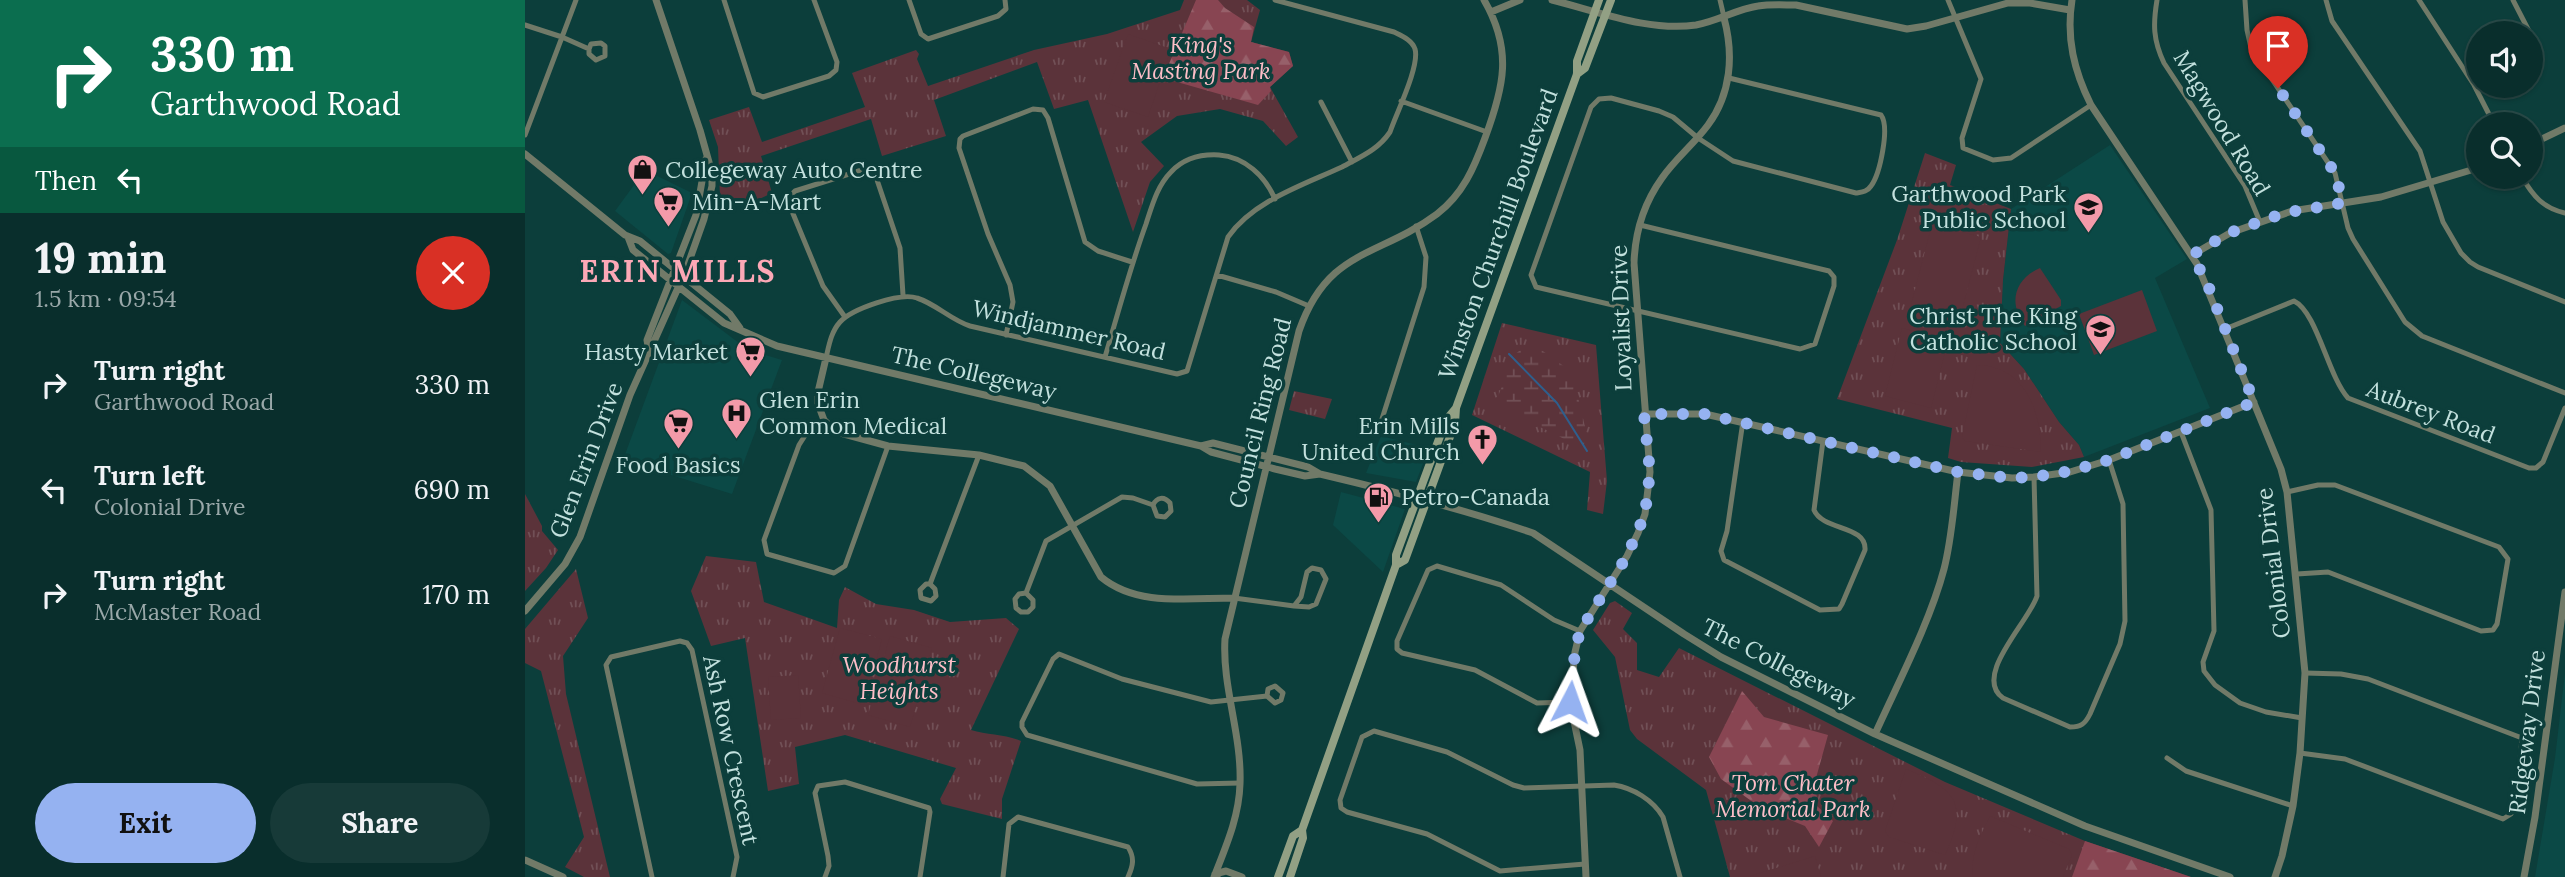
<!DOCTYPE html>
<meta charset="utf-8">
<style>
body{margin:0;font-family:Lora,serif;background:#173a38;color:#f1f3f6;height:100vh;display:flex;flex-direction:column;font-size:26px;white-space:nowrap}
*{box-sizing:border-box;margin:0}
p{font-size:23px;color:#99a8a9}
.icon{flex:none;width:38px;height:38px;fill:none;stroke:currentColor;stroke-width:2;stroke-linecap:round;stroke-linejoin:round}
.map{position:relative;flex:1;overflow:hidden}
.details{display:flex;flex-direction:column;background:#092e2c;width:525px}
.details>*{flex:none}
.guide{background:#0b6e4f;color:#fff;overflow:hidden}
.fabs{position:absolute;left:1941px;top:21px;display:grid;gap:14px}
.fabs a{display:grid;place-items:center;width:77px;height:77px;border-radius:50%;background:#092e2c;box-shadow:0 2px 5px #0004,0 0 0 2px #294a48;font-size:35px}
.pin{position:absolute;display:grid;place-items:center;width:60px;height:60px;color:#fff;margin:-72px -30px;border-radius:50% 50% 50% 0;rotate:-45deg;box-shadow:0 0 7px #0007}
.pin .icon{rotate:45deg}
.me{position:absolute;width:77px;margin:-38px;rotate:4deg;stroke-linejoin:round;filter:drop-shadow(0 0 5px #0008)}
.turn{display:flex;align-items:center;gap:24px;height:147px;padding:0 35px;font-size:32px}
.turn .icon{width:91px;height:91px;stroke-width:2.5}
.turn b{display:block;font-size:49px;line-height:60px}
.then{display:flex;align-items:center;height:66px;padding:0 35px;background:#0003;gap:14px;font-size:26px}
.round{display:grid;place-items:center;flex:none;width:74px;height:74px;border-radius:37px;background:#173a38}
.summary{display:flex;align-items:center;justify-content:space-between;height:119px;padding:0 35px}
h1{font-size:42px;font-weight:700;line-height:52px}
.cta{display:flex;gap:14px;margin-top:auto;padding:14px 35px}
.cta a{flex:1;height:80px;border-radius:42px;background:#95b2f1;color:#111;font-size:28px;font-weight:700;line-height:80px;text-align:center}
.cta a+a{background:#173a38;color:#f1f3f6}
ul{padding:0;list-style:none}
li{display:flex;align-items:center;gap:21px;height:105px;padding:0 35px}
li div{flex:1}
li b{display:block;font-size:26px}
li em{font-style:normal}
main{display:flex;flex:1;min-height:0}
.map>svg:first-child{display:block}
.built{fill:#0b4946}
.grass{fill:url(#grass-tufts)}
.forest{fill:url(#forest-firs)}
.wetland{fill:url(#wetland-marsh)}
.pitch{fill:#5b333a}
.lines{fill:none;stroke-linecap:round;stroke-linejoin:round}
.stream{stroke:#2e5f8d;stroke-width:2}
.minor{stroke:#717a68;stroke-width:5}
.tertiary{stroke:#717a68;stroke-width:7}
.secondary{stroke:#92a084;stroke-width:8}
.route{stroke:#95b2f1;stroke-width:12;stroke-dasharray:0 21.6}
.labels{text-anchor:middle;stroke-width:7;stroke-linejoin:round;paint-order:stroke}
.park-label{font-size:23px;font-style:italic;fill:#fdbec7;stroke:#0c3e3b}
.street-label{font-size:23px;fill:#c3e1de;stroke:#0c3e3b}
.poi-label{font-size:23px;fill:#c3e1de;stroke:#0c3e3b;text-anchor:start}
.district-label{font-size:30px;font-weight:bold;letter-spacing:2px;fill:#fca8b6;stroke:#0c3e3b}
</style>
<main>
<section class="details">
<div class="guide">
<div class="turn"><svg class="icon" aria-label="right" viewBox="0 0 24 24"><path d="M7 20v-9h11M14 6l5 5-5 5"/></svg><div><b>330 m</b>Garthwood Road</div></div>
<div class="then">Then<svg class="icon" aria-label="left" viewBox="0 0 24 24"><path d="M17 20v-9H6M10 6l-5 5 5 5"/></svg></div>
</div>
<div class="summary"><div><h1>19 min</h1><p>1.5 km · 09:54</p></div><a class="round" style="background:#d93025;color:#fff"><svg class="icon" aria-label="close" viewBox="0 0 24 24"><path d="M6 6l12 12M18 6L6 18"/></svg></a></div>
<ul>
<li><svg class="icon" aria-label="right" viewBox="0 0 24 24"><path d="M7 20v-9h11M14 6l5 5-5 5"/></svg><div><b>Turn right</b><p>Garthwood Road</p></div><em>330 m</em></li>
<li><svg class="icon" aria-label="left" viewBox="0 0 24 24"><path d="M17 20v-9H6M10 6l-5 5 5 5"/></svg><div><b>Turn left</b><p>Colonial Drive</p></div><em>690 m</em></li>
<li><svg class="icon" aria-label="right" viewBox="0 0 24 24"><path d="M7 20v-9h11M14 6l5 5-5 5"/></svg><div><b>Turn right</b><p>McMaster Road</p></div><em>170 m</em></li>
</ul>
<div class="cta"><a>Exit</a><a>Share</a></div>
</section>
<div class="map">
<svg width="2040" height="877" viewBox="0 0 2040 877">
<defs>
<pattern id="grass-tufts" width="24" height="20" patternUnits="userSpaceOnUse" patternTransform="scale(1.75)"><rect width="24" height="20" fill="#5b333a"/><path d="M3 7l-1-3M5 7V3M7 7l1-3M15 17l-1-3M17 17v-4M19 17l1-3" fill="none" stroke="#715056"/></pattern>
<pattern id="forest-firs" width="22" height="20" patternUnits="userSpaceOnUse" patternTransform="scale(1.75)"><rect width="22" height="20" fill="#884552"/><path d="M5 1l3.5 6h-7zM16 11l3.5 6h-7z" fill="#97606a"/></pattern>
<pattern id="wetland-marsh" width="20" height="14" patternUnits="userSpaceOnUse" patternTransform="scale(1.75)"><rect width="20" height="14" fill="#5b333a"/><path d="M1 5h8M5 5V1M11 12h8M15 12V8" fill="none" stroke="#715056"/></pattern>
</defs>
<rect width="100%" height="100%" fill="#0c3e3b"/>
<path class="built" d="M 1585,145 L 1662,259 L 1630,278 L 1685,408 L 1559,457 L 1554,445 L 1534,422 L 1499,369 L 1475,343 L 1478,280 L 1486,209 Z
M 120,170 L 167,193 L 146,253 L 143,254 L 90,211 Z
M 157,300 L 218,346 L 234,353 L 257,360 L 207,494 L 98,460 Z
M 856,436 L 904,448 L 891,482 L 841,473 Z
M 816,492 L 880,509 L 858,572 L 808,525 Z
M 2040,673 L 2040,877 L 2010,877 L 2030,758 Z"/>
<path class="grass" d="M 659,0 L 722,0 L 735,10 L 726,42 L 764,52 L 768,66 L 745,87 L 773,137 L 761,146 L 738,121 L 695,109 L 652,116 L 616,142 L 639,166 L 625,182 L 608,232 L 563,100 L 529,109 L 512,62 L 409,100 L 421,136 L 357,156 L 346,119 L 236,156 L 247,193 L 220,206 L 195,197 L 193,147 L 184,120 L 224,107 L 237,142 L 340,107 L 327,73 L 391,50 L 394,54 L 392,59 L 403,86 L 509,50 L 582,34 L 655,10 Z
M 1400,153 L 1431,165 L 1425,185 L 1486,209 L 1478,280 L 1475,343 L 1499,369 L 1534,422 L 1554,445 L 1559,457 L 1507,467 L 1436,462 L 1423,458 L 1427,428 L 1312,399 L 1372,240 Z
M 977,323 L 1071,345 L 1082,481 L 1078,514 L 1062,510 L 1065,472 L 947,415 Z
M 769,391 L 807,399 L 800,419 L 764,410 Z
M 0,494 L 17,526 L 17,531 L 33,550 L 21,568 L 0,591 Z
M 181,556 L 231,562 L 239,602 L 312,628 L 314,600 L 320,587 L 351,604 L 389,610 L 425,622 L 481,618 L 494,629 L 446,730 C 462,735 480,734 496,741 L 477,799 L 477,819 L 417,804 L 415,799 L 431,768 L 320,735 L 270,747 L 274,784 L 243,791 L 220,638 L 186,646 L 166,591 Z
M 51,569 L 63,618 L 38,656 L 41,694 L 85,877 L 59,877 L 40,867 L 59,837 L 16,671 L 0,663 L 0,629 Z
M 1090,601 L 1107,613 L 1098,629 L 1112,643 L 1112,670 L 1134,677 L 1154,648 L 1420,782 L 1560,841 L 1666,877 L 1205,877 L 1181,790 L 1112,739 L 1105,730 L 1090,657 L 1068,630 L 1085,603 Z"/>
<path class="forest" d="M 671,0 L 693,0 L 700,8 L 729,27 L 726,42 L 764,52 L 768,66 L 745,87 L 746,91 L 733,105 L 638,78 Z
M 1217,691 L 1239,717 L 1303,735 L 1291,778 L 1292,806 L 1308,821 L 1294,847 L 1280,826 L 1236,808 L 1196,779 L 1184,757 Z
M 1560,841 L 1666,877 L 1547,877 Z"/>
<path class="wetland" d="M 998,348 L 1015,349 L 1047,372 L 1062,435 L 1059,444 L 1050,446 C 1026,428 991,422 972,399 L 989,355 Z"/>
<path class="pitch" d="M 603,34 L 646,49 L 623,117 L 579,102 Z
M 1407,224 L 1456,237 L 1435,318 L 1386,305 Z
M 1515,268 L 1536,300 L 1536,306 L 1500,326 C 1483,304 1489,279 1515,268 Z
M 1617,290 L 1632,331 L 1569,355 L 1554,314 Z
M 1377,328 L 1423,340 L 1406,408 L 1360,396 Z
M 1452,365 C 1500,366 1516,411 1516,452 L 1440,441 L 1437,437 Z
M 315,628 L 357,639 L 339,705 L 297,693 Z
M 365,636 L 407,648 L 385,727 L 343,715 Z
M 273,675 L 276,718 L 246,720 L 243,677 Z
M 1381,769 C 1431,789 1444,803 1420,855 L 1364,837 L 1360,831 Z
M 1465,816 L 1544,849 L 1547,855 L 1538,877 L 1448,877 C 1445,854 1455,836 1465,816 Z
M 1290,856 L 1296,877 L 1226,877 L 1225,876 Z"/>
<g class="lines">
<path class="stream" d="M 984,354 L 1032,403 L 1062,451"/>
<path class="minor" d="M 199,0 L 229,93 L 238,97 L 304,76 L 311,70 L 312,62 L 289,0
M 384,0 L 396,34 L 403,39 L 473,16 L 481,9 L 480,0
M 1195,0 L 1199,17
M 1423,0 L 1456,79 L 1437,138 L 1438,148 L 1468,160 L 1486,158 L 1566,105
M 1632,0 C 1628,24 1628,40 1639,63 L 1720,186 L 1735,222
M 1720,0 L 1722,30 L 1726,48 L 1810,173 L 1823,228 L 1828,239 L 1880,322 L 1897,336 L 2040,393
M 1801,0 L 1807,21 L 1895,151 L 1918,222 L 1936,253 L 1945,262 L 1953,267 L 2040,302
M 1894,0 L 1949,85 L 1969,124
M 1988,0 L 2005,33
M 0,25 L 37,37 L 64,49 L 64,54 L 71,60 L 80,56 L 80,46 L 76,43 L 66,44 L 64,49
M 2006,35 L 2008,47 L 2006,55
M 876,101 L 962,132
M 796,102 L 827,162
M 0,135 L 51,0
M 1997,177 C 2008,196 2018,208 2040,213
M 1115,225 L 1304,271 L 1309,277 L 1309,286 L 1290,344 L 1275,349 L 1011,287 L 1006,275 L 1066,107 L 1074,99 L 1086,98 L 1134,111 L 1148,117 L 1173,138 L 1208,161 L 1331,193 C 1337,192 1342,192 1346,186 C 1355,174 1365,127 1356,115 L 1204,78
M 692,275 L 751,292 L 784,306
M 320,317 L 298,286 L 264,204 L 265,196 L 270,191 L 340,169 L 349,171 L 375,248 L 378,295
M 1700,329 L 1769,301 C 1792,312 1803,376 1823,398 L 2004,468 L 2011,468 L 2018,462 L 2040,408
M 481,335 L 488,302 L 485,285 L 463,234 L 434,148 L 435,139 L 438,136 L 508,109 L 518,110 L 523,118 L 560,242 L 573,251 L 607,262
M 580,357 C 593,313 605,268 621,224 C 627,206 632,186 646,172 C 659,158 676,154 694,155 C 720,157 740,176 750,199
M 301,358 C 304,345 306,332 315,322 C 327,309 375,292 392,298 C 411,304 426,320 445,326 L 652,374 L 662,371 L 703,237 C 728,201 778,185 817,167 C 835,157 853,150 865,132 C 871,114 895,66 890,49 C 887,40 877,36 869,32 L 750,0
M 299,420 L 281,434 L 274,445 L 239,540 L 242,554 L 309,573 L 320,566 L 363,446
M 1218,421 L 1202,531 L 1196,551 L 1199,560 L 1295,610 L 1314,609 L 1317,604 L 1340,550 C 1342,525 1298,531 1289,510 L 1298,441
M 856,422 L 899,287 L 901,257 L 891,226
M 1656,432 L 1686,510 L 1689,631 L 1678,662 L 1679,671 L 1690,685 L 1715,703 L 1741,712 L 1777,718
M 1509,477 L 1512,596 C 1504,622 1447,676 1478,698 L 1545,727 C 1556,727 1560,724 1565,714 L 1595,644 L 1600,621 L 1598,504 L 1584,460
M 1762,492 L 1793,485 L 1810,485 L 1974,547 L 1983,559 L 1972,624 L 1968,630 L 1956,631 L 1803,572 L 1772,574
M 405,584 L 410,589 L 411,596 L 406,601 L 396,598 L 395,590 L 401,584 L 405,584 L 454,455
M 501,593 L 508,600 L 508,607 L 503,612 L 496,612 L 491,608 L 490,599 L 494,594 L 501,593 L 521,541 L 597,497 L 608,498 L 628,505 C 632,497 639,496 645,503 L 646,511 L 640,517 L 632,516 L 628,505
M 709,598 L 769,606 L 776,597 L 782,572 L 787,568 L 796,570 L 801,579 L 791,604 L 784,607 L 769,606
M 1045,702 L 1012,703 L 950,670 L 877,653 L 872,649 L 872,641 L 903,570 L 912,566 L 976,585 L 1029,620 L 1055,631
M 1775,753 L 1820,759 L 1978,819 L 1986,814 L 1991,803 L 1997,738 L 1843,679 L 1816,674 L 1780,673
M 1642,758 L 1661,771 L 1768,806
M 715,783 L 672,784 L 502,735 L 497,727 L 497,722 L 528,659 L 534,654 L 597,679 L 686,702 L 742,696 L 750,703 L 756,700 L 758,693 L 750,686 L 743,689 L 742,696
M 1060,864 L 975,871 L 902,834 L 822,812 L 816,808 L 815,800 L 837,737 L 849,731 L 922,752 L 988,785 L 999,788 L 1089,785 C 1108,788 1128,800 1138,817 L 1155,877
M 127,877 L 81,665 L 86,657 L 155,641 L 162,643 L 167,650 L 212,857 L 208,877
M 300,877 L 304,866 L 303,856 L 290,793 L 293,786 L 320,782 L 404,808 L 405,812 L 395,877
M 478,877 L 484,824 L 493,817 L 603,847 C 610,858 608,866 603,877"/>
<path class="tertiary" d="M 1027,0 C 1072,11 1124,32 1171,25 C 1193,21 1212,9 1233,6 C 1245,4 1259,5 1271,5 L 1382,29 L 1401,26 L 1483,3 L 1505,3 L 1545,10
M 1547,0 C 1541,38 1549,71 1566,105 L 1672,264 L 1756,469 L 1762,492 L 1780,673 L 1775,753 L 1768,806 L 1757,856 L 1750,877
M 966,12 L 995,0
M 2006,144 L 2040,128
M 0,154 L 100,235 L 115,241 L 205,314 L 215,328
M 103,237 L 108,250 L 199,323 L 252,346 L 676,446 L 686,452 L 750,469 L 780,476 L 795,474
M 1667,255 L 1705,233 L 1767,211 L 1856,197 L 1953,168
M 124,351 L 122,340 L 171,215 L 181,159
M 301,358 L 293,392 L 293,404 L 299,420 L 307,428 L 319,434 L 363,446 L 454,455 L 499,466 L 525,486 L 576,577 C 612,607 664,598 709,598
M 1119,414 L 1180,414 L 1433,472 L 1487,478 L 1509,477 L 1545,472 L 1584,460 L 1729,402
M 676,446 L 688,443 L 783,467 L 795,474 C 867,491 938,509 1008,533 L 1159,634 L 1196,657 L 1350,734 L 1560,826 L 1705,877
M 0,611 L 40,564 L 55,537 L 105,395 L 161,270 L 179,219 L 187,186 L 187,173 L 175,130 L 131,0
M 1350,734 C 1373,683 1405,622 1419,569 C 1427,538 1429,504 1433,472
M 0,860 L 38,877
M 692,876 L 690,874 L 701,871 L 717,877
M 689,877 C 701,846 714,817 715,784 C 717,735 697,687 700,639 L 774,331 C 803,248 853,258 912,214 C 938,194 949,168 960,138 C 979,87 988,50 959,0
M 1061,877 L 1055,750 L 1045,702 L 1050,652 L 1055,631 L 1102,556 L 1113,533 L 1120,514 L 1125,472 L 1109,263 C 1110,233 1119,203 1137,178 C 1150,159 1169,144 1183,125 C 1206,94 1209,55 1199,18
M 1999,877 L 2010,817 L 2040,592"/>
<path class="secondary" d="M 1052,74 L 1060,68 L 1086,0
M 871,565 L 880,560 L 930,423 L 931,408 L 1052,74 L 1052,61 L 1074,0
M 753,877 L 768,836 L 777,830
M 765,877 L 778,838 L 777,830 L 871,565 L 871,555 L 921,420 L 931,408"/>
</g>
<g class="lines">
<path class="route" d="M 1045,702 L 1050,652 L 1055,631 L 1102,556 L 1120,514 L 1125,472 L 1119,414 L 1180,414 L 1433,472 L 1487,478 L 1509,477 L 1545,471 L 1584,460 L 1729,402 L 1682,283 L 1667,255 L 1704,233 L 1759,213 L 1818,203 L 1810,173 L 1753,88"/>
</g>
<defs>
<symbol id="shop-pin" viewBox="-11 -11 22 30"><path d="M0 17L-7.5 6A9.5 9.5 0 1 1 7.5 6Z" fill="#f39aa9" stroke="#0c3e3b"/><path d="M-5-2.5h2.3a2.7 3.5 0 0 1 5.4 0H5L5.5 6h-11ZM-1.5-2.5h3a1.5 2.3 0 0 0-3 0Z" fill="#111"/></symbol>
<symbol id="supermarket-pin" viewBox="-11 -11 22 30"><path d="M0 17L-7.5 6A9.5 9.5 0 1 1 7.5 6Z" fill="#f39aa9" stroke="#0c3e3b"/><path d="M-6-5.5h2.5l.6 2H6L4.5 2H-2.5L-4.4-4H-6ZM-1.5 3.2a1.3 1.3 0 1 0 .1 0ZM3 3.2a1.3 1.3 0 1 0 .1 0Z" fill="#111"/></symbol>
<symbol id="school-pin" viewBox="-11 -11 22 30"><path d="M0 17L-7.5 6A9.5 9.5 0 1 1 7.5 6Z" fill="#f39aa9" stroke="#0c3e3b"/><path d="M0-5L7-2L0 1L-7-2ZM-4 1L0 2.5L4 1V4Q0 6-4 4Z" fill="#111"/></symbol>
<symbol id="hospital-pin" viewBox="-11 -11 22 30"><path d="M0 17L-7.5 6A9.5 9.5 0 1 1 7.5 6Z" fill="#f39aa9" stroke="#0c3e3b"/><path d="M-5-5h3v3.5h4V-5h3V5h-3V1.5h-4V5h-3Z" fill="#111"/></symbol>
<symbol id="church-pin" viewBox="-11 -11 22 30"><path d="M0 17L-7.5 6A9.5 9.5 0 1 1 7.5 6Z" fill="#f39aa9" stroke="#0c3e3b"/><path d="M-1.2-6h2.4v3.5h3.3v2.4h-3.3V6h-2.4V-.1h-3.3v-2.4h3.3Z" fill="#111"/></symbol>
<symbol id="fuel-pin" viewBox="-11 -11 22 30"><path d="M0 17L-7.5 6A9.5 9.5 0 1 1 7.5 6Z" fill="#f39aa9" stroke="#0c3e3b"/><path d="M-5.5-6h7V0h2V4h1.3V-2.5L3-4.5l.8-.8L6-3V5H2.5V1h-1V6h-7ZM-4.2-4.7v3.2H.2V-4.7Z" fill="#111"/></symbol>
</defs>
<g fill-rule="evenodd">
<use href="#shop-pin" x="100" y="152" width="35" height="47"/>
<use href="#supermarket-pin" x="126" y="184" width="35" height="47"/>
<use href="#school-pin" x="1546" y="190" width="35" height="47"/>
<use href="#school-pin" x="1558" y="312" width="35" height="47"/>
<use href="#supermarket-pin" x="208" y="334" width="35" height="47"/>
<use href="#hospital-pin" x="194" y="396" width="35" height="47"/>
<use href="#supermarket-pin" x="136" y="406" width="35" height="47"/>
<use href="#church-pin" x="940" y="422" width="35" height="47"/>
<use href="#fuel-pin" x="836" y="480" width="35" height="47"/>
</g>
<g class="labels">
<g class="park-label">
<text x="676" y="53">King's<tspan x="676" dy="26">Masting Park</tspan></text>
<text x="374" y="673">Woodhurst<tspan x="374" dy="26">Heights</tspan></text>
<text x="1268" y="791">Tom Chater<tspan x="1268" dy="26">Memorial Park</tspan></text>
</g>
<g class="street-label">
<text transform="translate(1697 123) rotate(59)" y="8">Magwood Road</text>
<text transform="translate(973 234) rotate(-70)" y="8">Winston Churchill Boulevard</text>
<text transform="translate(1096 318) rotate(-92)" y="8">Loyalist Drive</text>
<text transform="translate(544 330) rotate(13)" y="8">Windjammer Road</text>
<text transform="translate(449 373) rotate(13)" y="8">The Collegeway</text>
<text transform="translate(1906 412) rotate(21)" y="8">Aubrey Road</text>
<text transform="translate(735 413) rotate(-76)" y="8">Council Ring Road</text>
<text transform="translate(61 460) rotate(-69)" y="8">Glen Erin Drive</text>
<text transform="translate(1748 563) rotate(-97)" y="8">Colonial Drive</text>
<text transform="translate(1254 663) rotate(27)" y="8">The Collegeway</text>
<text transform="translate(2002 732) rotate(-83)" y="8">Ridgeway Drive</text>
<text transform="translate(206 750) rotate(78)" y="8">Ash Row Crescent</text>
</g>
<g class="poi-label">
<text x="140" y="178">Collegeway Auto Centre</text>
<text x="1541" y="202" text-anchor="end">Garthwood Park<tspan x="1541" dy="26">Public School</tspan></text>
<text x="167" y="210">Min-A-Mart</text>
<text x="1552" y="324" text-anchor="end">Christ The King<tspan x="1552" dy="26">Catholic School</tspan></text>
<text x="203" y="360" text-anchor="end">Hasty Market</text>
<text x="234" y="408">Glen Erin<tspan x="234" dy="26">Common Medical</tspan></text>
<text x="935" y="434" text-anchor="end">Erin Mills<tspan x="935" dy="26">United Church</tspan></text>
<text x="153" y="473" text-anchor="middle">Food Basics</text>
<text x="876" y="505">Petro-Canada</text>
</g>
<g class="district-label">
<text x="153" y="282">ERIN MILLS</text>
</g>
</g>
</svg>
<div class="fabs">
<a><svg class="icon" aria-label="sound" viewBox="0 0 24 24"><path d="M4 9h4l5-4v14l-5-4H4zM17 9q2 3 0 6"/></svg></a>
<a><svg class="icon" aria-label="search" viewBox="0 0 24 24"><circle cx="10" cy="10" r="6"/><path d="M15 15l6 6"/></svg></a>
</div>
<div class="pin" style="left:1753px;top:88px;background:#d93025"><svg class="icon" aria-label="arrive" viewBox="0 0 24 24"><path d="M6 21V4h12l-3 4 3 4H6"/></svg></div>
<svg class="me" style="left:1045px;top:702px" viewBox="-20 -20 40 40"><path d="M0-17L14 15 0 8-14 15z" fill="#95b2f1" stroke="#fff" stroke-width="4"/></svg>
</div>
</main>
